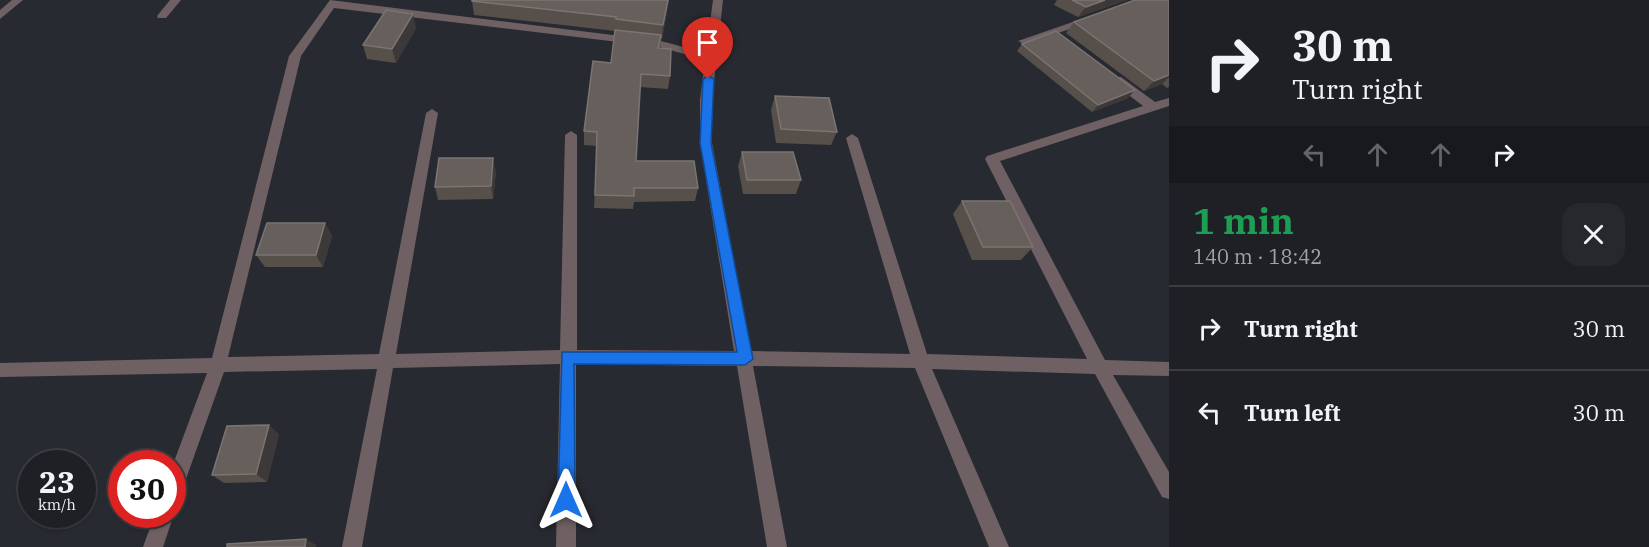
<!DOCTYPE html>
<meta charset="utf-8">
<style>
body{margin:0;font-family:"IBM Plex Serif",serif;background:#26282d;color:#f1f3f6;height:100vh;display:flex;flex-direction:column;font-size:22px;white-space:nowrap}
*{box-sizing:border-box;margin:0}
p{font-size:20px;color:#a1a3a7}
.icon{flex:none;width:33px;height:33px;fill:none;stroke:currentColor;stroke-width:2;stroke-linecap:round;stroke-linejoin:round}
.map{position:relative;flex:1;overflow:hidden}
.side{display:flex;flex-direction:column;background:#1e2025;width:480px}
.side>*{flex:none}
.guide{background:#1e2025;color:#f1f3f6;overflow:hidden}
.speed{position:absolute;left:18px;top:450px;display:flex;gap:12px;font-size:30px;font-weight:700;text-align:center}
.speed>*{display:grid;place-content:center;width:78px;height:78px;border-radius:50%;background:#1e2025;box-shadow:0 2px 4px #0004,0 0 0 2px #3c3e42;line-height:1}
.speed small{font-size:15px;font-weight:400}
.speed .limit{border:9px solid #d22;background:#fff;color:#111}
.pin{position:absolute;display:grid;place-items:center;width:51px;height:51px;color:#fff;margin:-62px -26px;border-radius:50% 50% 50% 0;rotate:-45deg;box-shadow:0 0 6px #0007}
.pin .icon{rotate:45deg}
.me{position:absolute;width:66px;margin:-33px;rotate:0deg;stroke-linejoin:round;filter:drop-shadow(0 0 4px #0008)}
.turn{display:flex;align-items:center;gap:21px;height:126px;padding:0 24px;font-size:27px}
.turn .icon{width:78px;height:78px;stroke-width:2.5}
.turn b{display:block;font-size:42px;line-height:51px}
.lanes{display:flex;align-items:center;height:57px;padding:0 24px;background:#0003;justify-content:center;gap:30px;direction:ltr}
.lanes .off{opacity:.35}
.round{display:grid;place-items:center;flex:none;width:63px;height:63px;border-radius:18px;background:#26282d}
.summary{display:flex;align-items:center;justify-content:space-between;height:102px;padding:0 24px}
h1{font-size:36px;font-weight:800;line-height:45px;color:#1e9e55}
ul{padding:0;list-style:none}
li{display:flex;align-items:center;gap:18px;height:84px;padding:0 24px;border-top:2px solid #3c3e42}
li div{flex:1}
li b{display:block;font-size:22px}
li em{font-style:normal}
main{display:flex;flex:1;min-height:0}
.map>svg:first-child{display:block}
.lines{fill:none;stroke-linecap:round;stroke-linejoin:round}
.minor{fill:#6f6063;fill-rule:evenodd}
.wall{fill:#564f4a}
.shaded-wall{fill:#3d3939}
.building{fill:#665f5c;stroke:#7a7573;stroke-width:1.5}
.route{fill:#1a73e8;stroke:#114b97;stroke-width:1.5}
</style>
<main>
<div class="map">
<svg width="1169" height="547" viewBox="0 0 1169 547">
<rect width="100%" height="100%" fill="#282a31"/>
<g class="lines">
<path class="minor" d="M 12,0 L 23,0 L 0,19 L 0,10 Z
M 170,0 L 181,0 L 166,18 L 158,18 L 157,16 Z
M 330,0 L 661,41 L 706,53 L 713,0 L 723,0 L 712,100 L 712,143 L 751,351 L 910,354 L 846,138 L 852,134 L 858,138 L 927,354 L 1087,359 L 985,159 L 987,156 L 1143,106 L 1113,83 L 1113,77 L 1121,77 L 1155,102 L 1169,98 L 1169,106 L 1000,161 L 1105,360 L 1169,362 L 1169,376 L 1113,375 L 1169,472 L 1169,499 L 1162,497 L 1095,374 L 932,369 L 1009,547 L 989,547 L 915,368 L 753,366 L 787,547 L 767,547 L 737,366 L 576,364 L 576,547 L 556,547 L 560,364 L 393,368 L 362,547 L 342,547 L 377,369 L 224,372 L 181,493 L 179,500 L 172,502 L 172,467 L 207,373 L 0,377 L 0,363 L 212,358 L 289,56 ZM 334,8 L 660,47 L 705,60 L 700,100 L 700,143 L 734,351 L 577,350 L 577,135 L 571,131 L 565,135 L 560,350 L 396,354 L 438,113 L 432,109 L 426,113 L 379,354 L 228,357 L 301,56 Z
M 1090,16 L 1095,19 L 1094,21 L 1028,43 L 1024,44 L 1018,41 Z
M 172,509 L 174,514 L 163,547 L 143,547 L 155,514 L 172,514 Z"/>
</g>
<path class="wall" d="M 472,0 L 669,0 L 662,39 L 661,39 L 660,48 L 670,76 L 668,89 L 640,87 L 636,161 L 698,188 L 695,201 L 634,202 L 633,209 L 594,208 L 597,146 L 584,145 L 584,131 L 611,63 L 615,31 L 474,15 L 472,1 Z
M 1057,0 L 1127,0 L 1078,17 L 1054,5 Z
M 1169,0 L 1169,87 L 1167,88 L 1162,84 L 1144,91 L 1066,33 L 1074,22 Z
M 416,28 L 396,63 L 367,59 L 363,45 Z
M 1022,44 L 1128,98 L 1092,112 L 1017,51 Z
M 775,96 L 837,132 L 831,145 L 776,143 L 771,110 Z
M 742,152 L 801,180 L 796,194 L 743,194 L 738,166 Z
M 496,171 L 493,199 L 438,200 L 435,187 Z
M 962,201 L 1033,247 L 1021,260 L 972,260 L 953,214 Z
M 325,223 L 332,236 L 323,267 L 265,267 L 256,255 Z
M 279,434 L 267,482 L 224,483 L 212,475 Z"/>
<path class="shaded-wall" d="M 668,0 L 669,0 L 662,39 L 663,25 Z
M 1105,0 L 1127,0 L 1078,17 L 1086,7 Z
M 413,14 L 416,28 L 396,63 L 392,49 Z
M 1169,75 L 1169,77 L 1162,84 L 1144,91 L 1154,81 Z
M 1135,90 L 1128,98 L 1092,112 L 1098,105 Z
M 493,158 L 496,171 L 493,199 L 491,186 Z
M 325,223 L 332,236 L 323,267 L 316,255 Z
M 269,425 L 279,434 L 267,482 L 256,474 Z
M 306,539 L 316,545 L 316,547 L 305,547 Z"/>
<path class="building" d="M 472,0 L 668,0 L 663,25 L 616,19 L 616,17 L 472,1 Z
M 1072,0 L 1105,0 L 1086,7 Z
M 1135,0 L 1169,0 L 1169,75 L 1154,81 L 1074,22 Z
M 386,10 L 413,14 L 392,49 L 363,45 Z
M 615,30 L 661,35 L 658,48 L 671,49 L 670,76 L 641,74 L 636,161 L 694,161 L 698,188 L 634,188 L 634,196 L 595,195 L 597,132 L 584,131 L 593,61 L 611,63 Z
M 1056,31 L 1135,90 L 1098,105 L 1022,44 Z
M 775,96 L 829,98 L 837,132 L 781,129 Z
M 742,152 L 793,152 L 801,180 L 747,180 Z
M 439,158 L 493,158 L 491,186 L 435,187 Z
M 962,201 L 1010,201 L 1033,247 L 983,247 Z
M 267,223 L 325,223 L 316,255 L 256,255 Z
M 269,425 L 256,474 L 212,475 L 227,426 Z
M 306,539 L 305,547 L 227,547 L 227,544 Z"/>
<path class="route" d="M 708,76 L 714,79 L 711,143 L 753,359 L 745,365 L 574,364 L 575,500 L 572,505 L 566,508 L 560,505 L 558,500 L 562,352 L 737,352 L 700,143 L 703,79 Z"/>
</svg>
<div class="speed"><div>23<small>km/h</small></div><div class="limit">30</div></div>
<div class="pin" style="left:708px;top:79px;background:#d93025"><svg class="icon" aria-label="arrive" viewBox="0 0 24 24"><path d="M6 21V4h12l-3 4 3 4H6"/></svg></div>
<svg class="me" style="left:566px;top:500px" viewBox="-20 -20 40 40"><path d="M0-17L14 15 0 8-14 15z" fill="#1a73e8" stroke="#fff" stroke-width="4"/></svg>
</div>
<section class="side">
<div class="guide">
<div class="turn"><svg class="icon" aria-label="right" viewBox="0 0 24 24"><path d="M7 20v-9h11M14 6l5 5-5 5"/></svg><div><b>30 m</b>Turn right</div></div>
<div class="lanes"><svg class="icon off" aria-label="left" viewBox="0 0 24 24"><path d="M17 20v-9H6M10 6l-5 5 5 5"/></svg><svg class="icon off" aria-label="ahead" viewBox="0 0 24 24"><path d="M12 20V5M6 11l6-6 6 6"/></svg><svg class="icon off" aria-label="ahead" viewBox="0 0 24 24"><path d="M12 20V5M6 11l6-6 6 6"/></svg><svg class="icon" aria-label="right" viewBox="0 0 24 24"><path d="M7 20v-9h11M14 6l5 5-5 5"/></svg></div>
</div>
<div class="summary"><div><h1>1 min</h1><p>140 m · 18:42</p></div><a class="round"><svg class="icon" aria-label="close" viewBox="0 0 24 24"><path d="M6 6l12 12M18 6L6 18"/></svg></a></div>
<ul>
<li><svg class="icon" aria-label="right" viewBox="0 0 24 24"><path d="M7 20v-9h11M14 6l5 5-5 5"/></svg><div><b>Turn right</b></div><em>30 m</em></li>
<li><svg class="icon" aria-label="left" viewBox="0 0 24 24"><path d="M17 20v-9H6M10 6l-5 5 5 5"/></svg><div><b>Turn left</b></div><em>30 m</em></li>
</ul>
</section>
</main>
